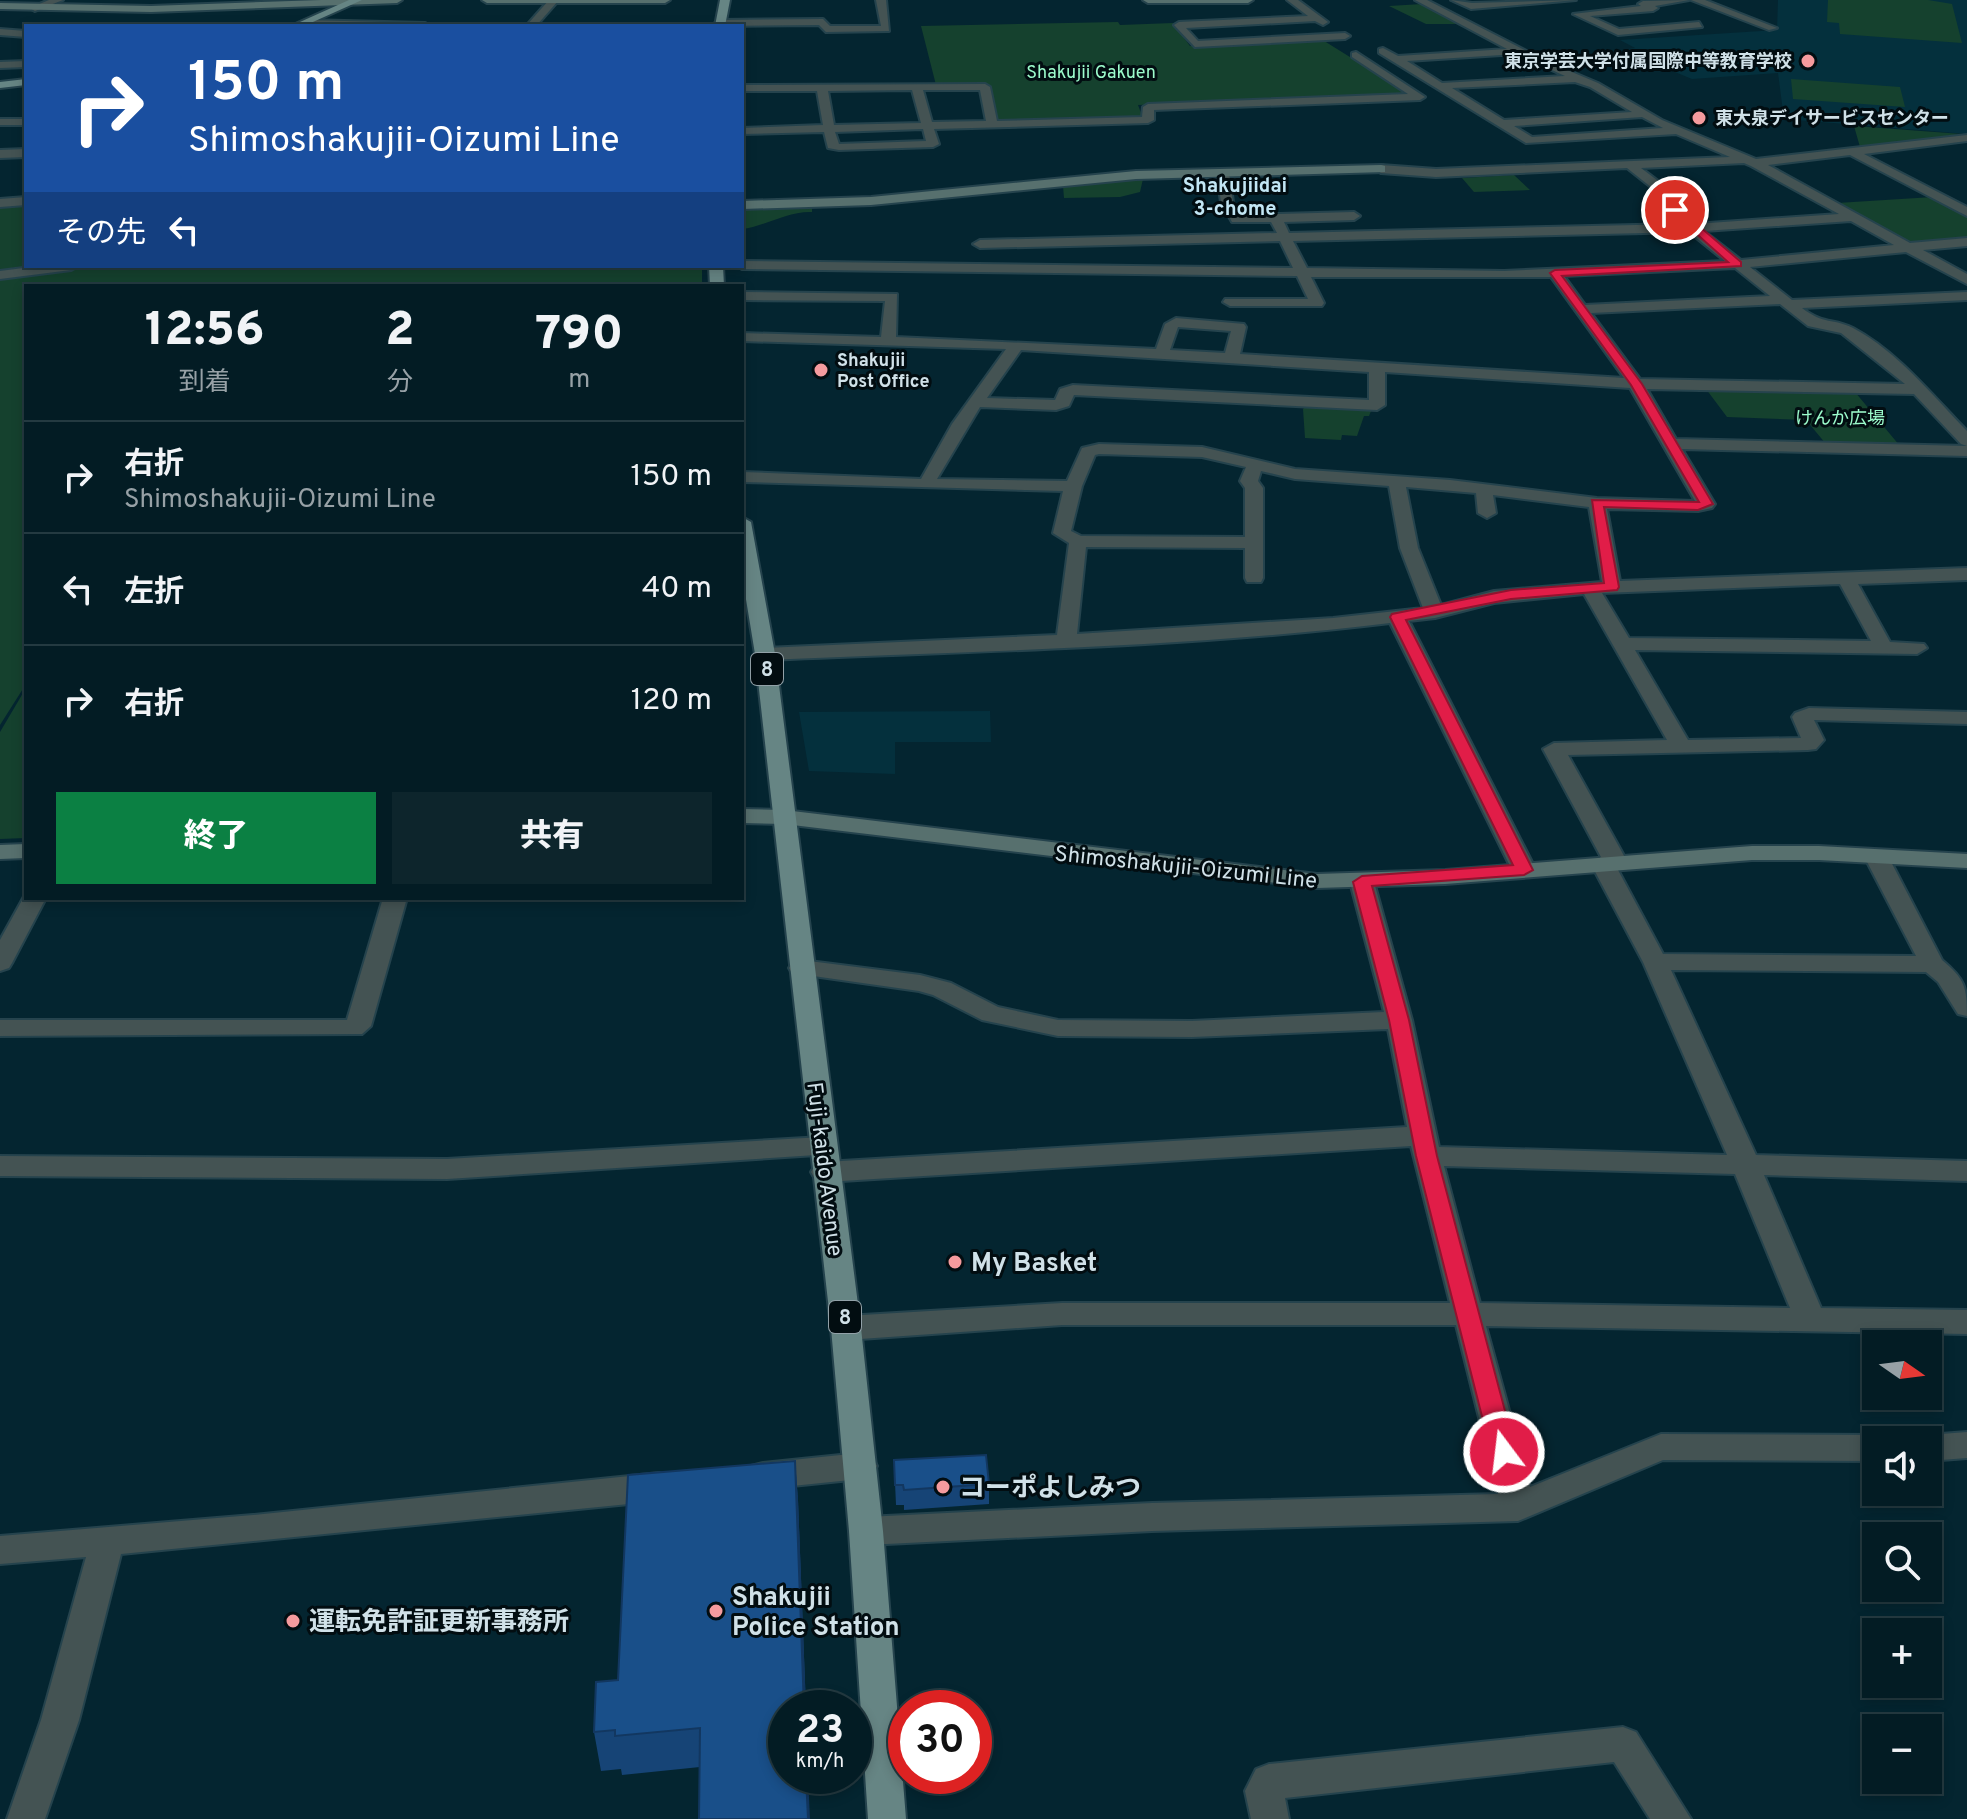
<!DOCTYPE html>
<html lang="ja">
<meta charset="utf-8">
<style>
body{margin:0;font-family:Overpass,"Noto Sans JP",sans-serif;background:#0d252c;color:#f1f3f6;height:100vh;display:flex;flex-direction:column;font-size:30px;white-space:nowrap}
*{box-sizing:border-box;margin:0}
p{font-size:26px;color:#97a1a6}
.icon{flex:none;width:44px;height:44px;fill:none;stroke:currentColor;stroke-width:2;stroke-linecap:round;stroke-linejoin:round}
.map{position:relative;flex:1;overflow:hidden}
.details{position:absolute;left:24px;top:284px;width:720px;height:616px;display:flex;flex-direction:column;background:#031c24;border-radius:0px;box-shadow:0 4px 12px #0003,0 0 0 2px #243a41}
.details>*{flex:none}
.top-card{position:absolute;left:24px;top:24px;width:720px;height:244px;border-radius:0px;box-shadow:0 4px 12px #0003,0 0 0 2px #243a41;background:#1a4fa0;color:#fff;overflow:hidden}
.needle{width:52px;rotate:104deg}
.fabs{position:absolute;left:1862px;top:1330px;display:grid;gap:16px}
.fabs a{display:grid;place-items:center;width:80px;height:80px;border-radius:0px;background:#031c24;box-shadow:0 4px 12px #0003,0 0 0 2px #243a41;font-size:40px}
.speed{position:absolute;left:768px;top:1690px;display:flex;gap:16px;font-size:40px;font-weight:700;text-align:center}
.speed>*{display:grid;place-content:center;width:104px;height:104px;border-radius:50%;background:#031c24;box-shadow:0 4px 12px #0003,0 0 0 2px #243a41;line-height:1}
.speed small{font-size:20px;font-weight:400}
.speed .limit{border:12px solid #d22;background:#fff;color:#111}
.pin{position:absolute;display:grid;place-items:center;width:68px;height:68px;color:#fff;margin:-34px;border:4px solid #fff;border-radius:50%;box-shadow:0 2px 8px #0007}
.me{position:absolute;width:88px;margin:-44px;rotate:345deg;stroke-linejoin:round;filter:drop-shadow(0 0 6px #0008)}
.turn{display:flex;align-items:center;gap:28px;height:168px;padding:0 32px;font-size:36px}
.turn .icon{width:104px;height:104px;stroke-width:2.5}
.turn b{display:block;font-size:56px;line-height:68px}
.then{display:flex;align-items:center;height:76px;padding:0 32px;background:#0003;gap:16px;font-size:30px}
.eta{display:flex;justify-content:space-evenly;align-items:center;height:136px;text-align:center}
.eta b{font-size:48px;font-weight:800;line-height:56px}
.action{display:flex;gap:16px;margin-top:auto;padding:16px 32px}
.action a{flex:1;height:92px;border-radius:0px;background:#0b8043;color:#fff;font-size:32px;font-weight:800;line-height:92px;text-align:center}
.action a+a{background:#0d252c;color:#f1f3f6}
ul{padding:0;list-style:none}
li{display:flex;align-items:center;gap:24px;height:112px;padding:0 32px;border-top:2px solid #243a41}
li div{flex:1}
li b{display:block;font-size:30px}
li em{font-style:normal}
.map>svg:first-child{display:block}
.built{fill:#04303d}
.green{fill:#15412e}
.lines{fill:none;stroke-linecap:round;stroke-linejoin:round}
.street-casing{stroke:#25434d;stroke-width:4}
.secondary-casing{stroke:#25434d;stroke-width:4}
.primary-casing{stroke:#25434d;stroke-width:4}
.street{fill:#445353;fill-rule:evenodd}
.secondary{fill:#57706e;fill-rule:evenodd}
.primary{fill:#668584;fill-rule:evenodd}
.wall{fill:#164476}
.shaded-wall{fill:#123760}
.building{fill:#194f89;stroke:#123760;stroke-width:2}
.route{fill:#e11d48;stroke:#92132f;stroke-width:2}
.poi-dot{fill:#f59b9e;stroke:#020d11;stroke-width:3}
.labels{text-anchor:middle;stroke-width:6;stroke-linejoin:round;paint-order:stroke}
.far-poi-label{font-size:18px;font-weight:bold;fill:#d0e1e8;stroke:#020d11;text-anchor:start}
.far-park-label{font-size:18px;fill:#9cfccc;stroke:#020d11}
.far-neighbourhood-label{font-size:20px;font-weight:bold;fill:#c2e6f4;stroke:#020d11}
.shield{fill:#020d11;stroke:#92a1a8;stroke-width:2}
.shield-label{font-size:20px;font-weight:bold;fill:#d0e1e8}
.street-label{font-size:22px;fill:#d0e1e8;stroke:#020d11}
.near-poi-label{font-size:26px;font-weight:bold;fill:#d0e1e8;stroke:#020d11;text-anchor:start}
</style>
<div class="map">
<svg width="1967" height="1819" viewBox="0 0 1967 1819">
<rect width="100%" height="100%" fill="#042530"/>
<path class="built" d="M 1778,0 L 1967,0 L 1967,134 L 1784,119 L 1778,73 L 1692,79 L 1621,50 L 1635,48 L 1620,40 L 1777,30 Z
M 990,711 L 991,742 L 895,742 L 895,774 L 809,771 L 799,712 Z"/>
<path class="green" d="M 1828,0 L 1928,0 L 1952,4 L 1962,43 L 1840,34 L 1839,23 L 1827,22 Z
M 1422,4 L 1458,24 L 1426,24 L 1389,6 Z
M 1118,22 L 1120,25 L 1173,23 L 1190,46 L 1321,39 L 1411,95 L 1138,105 L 1143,118 L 997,123 L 989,85 L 936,85 L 921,26 Z
M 1791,79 L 1900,87 L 1905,107 L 1793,99 Z
M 1854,126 L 1962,134 L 1860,147 Z
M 1514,175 L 1530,190 L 1474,192 L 1462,178 Z
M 1143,179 L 1140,192 L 1120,197 L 1064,198 L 1063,186 Z
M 1933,197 L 1967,215 L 1967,241 L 1911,244 L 1837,203 Z
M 26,203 L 26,266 L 702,266 L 702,286 L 26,286 L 26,684 L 0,725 L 0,205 Z
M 812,207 L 812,212 C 787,211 764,227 742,229 L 742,209 Z
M 1706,389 L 1855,392 L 1900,446 L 1826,444 L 1806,420 L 1727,417 Z
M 1307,405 L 1362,408 L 1371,411 L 1369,416 L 1364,416 L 1357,436 L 1342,435 L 1341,440 L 1305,438 L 1303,409 Z
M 26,688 L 26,838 L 0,839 L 0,732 Z"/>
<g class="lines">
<defs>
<path id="street" d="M 49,0 L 63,0 L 35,11 L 30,8 Z
M 549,0 L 558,1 L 536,26 L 526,26 Z
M 876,0 L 886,0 L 889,31 L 826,32 L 819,25 L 720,26 L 715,23 L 720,20 L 823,19 L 830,26 L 881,26 Z
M 1287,0 L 1298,0 L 1328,22 L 1323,25 L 1315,21 L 1186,28 L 1198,41 L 1345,33 L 1350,36 L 1345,39 L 1195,47 L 1174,25 L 1179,22 L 1308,16 Z
M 1415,0 L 1427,0 L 1548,62 L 1598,83 L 1662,120 L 1756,159 L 1967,135 L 1967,141 L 1864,154 L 1967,207 L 1967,216 L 1850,155 L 1768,165 L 1910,243 L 1967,238 L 1967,246 L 1923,250 L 1967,274 L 1967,284 L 1906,252 L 1750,267 L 1792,300 L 1967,292 L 1967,300 L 1802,308 C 1824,325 1833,318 1853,328 C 1898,352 1932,395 1967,431 L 1967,446 L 1961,444 L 1914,394 L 1647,389 L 1676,439 L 1967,446 L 1967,456 L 1682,449 L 1715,504 L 1712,508 L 1698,511 L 1607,509 L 1620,581 L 1967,568 L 1967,580 L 1858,584 L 1890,642 L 1924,644 L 1927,648 L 1917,654 L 1635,650 L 1688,740 L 1801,738 L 1792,717 L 1795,713 L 1809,708 L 1967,712 L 1967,724 L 1814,720 L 1824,740 L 1816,749 L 1808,750 L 1568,755 L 1628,863 L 1618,870 L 1663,954 L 1916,956 L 1864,856 L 1868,851 L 1884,851 L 1888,856 L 1942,960 C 1965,979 1967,987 1967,1016 L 1958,1014 L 1938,982 L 1926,972 L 1671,970 L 1756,1155 L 1967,1161 L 1967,1181 L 1764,1175 L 1821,1308 L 1967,1310 L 1967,1334 L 1486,1326 L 1530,1487 L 1661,1434 L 1876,1435 L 1888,1440 L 1876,1440 L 1876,1461 L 1663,1460 L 1518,1521 L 1152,1531 L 866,1545 L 854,1541 L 849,1531 L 854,1521 L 866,1517 L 1152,1503 L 1498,1494 L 1456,1325 L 1062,1325 L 846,1340 L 835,1336 L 831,1328 L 835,1320 L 846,1316 L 1062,1303 L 1450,1303 L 1411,1146 L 825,1182 L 815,1179 L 811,1172 L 815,1165 L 825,1162 L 1407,1127 L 1388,1029 L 1192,1037 L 1058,1036 L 982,1020 L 933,995 L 919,991 L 792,973 L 789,968 L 792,963 L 801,960 L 920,975 L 951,983 L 998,1007 L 1058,1020 L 1192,1021 L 1384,1012 L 1350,882 L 1354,877 L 1370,877 L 1374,882 L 1412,1020 L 1439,1147 L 1727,1155 L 1643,962 L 1591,864 L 1601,857 L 1543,749 L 1554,743 L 1667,740 L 1584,594 L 1494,603 L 1435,618 L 1409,621 L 1536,870 L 1532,875 L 1516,875 L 1512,870 L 1390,623 C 1183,648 973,651 765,660 L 755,654 L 765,648 L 1057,635 L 1069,543 L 1053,533 L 1063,491 L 742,482 L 742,472 L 921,479 L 952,424 L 1006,349 L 742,341 L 742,333 L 881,337 L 885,301 L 742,300 L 742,292 L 897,294 L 896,337 L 1156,349 L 1165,324 L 1176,318 L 1244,324 L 1246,327 L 1240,354 L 1624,378 L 1551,277 L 1311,277 L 1324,303 L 1322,306 L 1230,306 L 1223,302 L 1225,299 L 1308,299 L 1297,276 L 742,269 L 736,266 L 742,266 L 742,261 L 1293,268 L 1280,241 L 980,248 L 973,244 L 980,240 L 1277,233 L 1271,222 L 1232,222 L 1221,202 L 1217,173 L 1223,169 L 1229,173 L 1233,202 L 1241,215 L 1354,212 L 1360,216 L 1354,220 L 1284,222 L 1289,233 L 1681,224 L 1669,212 L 1671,203 L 1627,168 L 1436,177 L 1381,173 L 1375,169 L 1381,165 L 1436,169 L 1730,157 L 1676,134 L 1526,143 L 1379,53 L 1379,49 L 1383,48 L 1398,56 L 1507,49 ZM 1517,54 L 1565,76 L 1442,83 L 1407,61 ZM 1575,82 L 1590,87 L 1632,112 L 1504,120 L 1452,88 ZM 1642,117 L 1663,128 L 1532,137 L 1514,126 ZM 1744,163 L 1751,166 L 1839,214 L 1695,224 L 1682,211 L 1682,199 L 1641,168 ZM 1851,221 L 1894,245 L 1741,260 L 1704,231 ZM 1689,232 L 1725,261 L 1504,271 L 1307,268 L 1293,241 ZM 1735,268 L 1770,296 L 1585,305 L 1564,276 ZM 1780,304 L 1808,326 L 1841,333 L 1905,384 L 1640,379 L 1591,313 ZM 1178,327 L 1231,331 L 1225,353 L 1170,350 ZM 1021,350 L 1369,372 L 1369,400 L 1073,385 L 1060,389 L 1055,400 L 987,398 ZM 1385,372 L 1630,388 L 1695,501 L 1597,498 L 1450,480 L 1295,469 L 1202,447 L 1099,444 L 1082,448 L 1067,481 L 937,479 L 980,407 L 1056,410 L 1069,406 L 1074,395 L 1377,410 L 1385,405 ZM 1099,454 L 1202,457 L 1246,467 L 1240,481 L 1245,488 L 1245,537 L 1081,536 L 1071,531 L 1082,486 L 1095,455 ZM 1261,471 L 1295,479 L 1389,486 L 1400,548 L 1423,608 L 1333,618 L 1077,634 L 1086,547 L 1245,548 L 1245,578 L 1247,582 L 1261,582 L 1263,578 L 1263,488 L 1258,481 ZM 1406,487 L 1476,493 L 1478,513 L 1487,518 L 1496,513 L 1493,495 L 1589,507 L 1602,582 L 1494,591 L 1441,605 L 1418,548 ZM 1840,584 L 1871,641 L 1629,638 L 1602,593 ZM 1444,1166 L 1735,1174 L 1790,1308 L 1480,1303 Z
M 1451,0 L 1472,3 L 1576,0 L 1471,9 Z
M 1689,0 L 1655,6 L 1658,8 L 1653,11 L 1590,16 L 1619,29 L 1699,22 L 1702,27 L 1618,35 L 1573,14 L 1641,6 L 1638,4 L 1643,1 Z
M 1691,0 L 1705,0 L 1777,28 L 1769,30 Z
M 305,20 L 425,23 L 430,26 L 302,25 Z
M 0,29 L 26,31 L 26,37 L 0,35 Z
M 1356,52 L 1425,97 L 1420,100 L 1154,110 L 1154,120 L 1148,123 L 934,129 L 939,144 L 933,147 L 839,150 L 828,148 L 824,132 L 742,134 L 742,128 L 823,125 L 817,91 L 742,91 L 742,85 L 985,84 L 990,87 L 997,121 L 1142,117 L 1143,107 L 1148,104 L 1408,94 L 1352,57 L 1352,53 ZM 912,90 L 921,123 L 834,125 L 828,91 ZM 923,90 L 980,90 L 986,121 L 932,122 ZM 923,129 L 926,141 L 839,144 L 835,132 Z
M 26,61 L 26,67 L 0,68 L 0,62 Z
M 0,119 L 26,119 L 26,125 L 0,125 Z
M 26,149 L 26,157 L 0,158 L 0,150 Z
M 26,197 L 26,205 L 0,207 L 0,199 Z
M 39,266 L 78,266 L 71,270 L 0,279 L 0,271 Z
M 26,893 L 26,898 L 46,898 L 12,963 L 9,968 L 0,971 L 0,940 Z
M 383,898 L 407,898 L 371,1026 L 362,1034 L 0,1036 L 0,1020 L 347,1020 Z
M 822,1137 L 832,1140 L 836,1147 L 832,1154 L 447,1179 L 0,1176 L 0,1156 L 447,1159 Z
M 1967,1432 L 1967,1458 L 1928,1461 L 1928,1440 L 1916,1440 L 1928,1435 Z
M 860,1453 L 872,1457 L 877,1466 L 872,1475 L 860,1479 L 763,1489 L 751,1486 L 746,1476 L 751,1466 L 763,1463 Z
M 659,1473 L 671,1477 L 676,1487 L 671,1497 L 659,1501 L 121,1554 L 79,1720 L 45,1819 L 7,1819 L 41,1720 L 86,1557 L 0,1564 L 0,1536 L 253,1515 Z
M 1623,1727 L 1636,1732 L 1691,1819 L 1650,1819 L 1614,1762 L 1285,1798 L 1289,1819 L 1251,1819 L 1245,1791 L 1256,1769 L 1269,1764 Z"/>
<path id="secondary" d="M 321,0 L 402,0 L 397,3 L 151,12 L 0,9 L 0,3 L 151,6 Z
M 482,0 L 670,0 L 665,3 L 487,3 Z
M 1143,0 L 1253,0 L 1248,3 L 1148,3 Z
M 1381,165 L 1385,166 L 1385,172 L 1136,179 L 871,205 L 742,209 L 742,201 L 871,197 L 1136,171 Z
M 742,809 L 784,810 L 1317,874 L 1445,870 L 1752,846 L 1819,846 L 1967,854 L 1967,868 L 1819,860 L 1752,860 L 1445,884 L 1317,888 L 784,824 L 742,823 Z
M 26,844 L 26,858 L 0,859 L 0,845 Z"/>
<path id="primary" d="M 349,0 L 362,0 L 304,26 L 291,26 Z
M 720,0 L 730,0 L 725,26 L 715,26 Z
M 26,79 L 26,85 L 0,88 L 0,82 Z
M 709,266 L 723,266 L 724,286 L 710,286 Z
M 742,517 L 751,522 L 775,654 L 861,1328 L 883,1531 L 906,1819 L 868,1819 L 849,1531 L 831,1328 L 755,654 L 742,575 Z"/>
</defs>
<use href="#street" class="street-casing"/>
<use href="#secondary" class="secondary-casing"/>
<use href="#primary" class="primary-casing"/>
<use href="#street" class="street"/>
<use href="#secondary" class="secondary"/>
<use href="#primary" class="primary"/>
</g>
<path class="wall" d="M 894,1460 L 989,1484 L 989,1504 L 904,1510 L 904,1505 L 896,1505 Z
M 795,1461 L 798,1500 L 806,1708 L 786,1708 L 700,1767 L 622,1775 L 621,1769 L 601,1771 L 594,1732 L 618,1680 Z"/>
<path class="shaded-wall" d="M 795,1461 L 798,1500 L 806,1708 L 804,1708 Z
M 806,1776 L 808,1776 L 810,1819 L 808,1819 Z"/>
<path class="building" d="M 986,1455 L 989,1484 L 904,1490 L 903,1485 L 895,1485 L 894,1460 Z
M 795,1461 L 804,1708 L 786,1708 L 786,1776 L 806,1776 L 808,1819 L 699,1819 L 700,1728 L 615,1736 L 615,1730 L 594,1732 L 596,1682 L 618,1680 L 628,1475 Z"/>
<path class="route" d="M 1672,208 L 1678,208 L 1741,262 L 1741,266 L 1562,276 L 1642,384 L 1713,504 L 1698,510 L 1604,507 L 1619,587 L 1617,590 L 1511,599 L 1406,620 L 1533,870 L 1524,875 L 1372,886 L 1409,1020 L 1437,1156 L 1516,1452 L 1512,1459 L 1504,1462 L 1495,1459 L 1491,1452 L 1416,1156 L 1389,1020 L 1353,882 L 1362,876 L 1513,865 L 1390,617 L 1392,614 L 1511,590 L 1604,583 L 1592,500 L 1699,502 L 1631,385 L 1550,273 L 1555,270 L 1728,262 L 1672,212 Z"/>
<g class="poi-dot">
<circle cx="1808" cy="61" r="8"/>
<circle cx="1699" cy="118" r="8"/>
<circle cx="821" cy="370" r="8"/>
<circle cx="955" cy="1262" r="8"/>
<circle cx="943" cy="1487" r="8"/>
<circle cx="716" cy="1611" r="8"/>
<circle cx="293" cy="1621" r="8"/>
</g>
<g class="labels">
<g class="far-poi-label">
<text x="1792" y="67" text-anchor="end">東京学芸大学付属国際中等教育学校</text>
<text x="1715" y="124">東大泉デイサービスセンター</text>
<text x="837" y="366">Shakujii<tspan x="837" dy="21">Post Office</tspan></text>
</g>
<g class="far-park-label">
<text x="1091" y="78">Shakujii Gakuen</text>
<text x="1840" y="424">けんか広場</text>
</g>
<g class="far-neighbourhood-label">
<text x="1235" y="192">Shakujiidai<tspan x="1235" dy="23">3-chome</tspan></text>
</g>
<g class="shield">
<rect x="751" y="653" width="32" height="32" rx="6"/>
<rect x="829" y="1301" width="32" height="32" rx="6"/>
</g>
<g class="shield-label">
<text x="767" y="676">8</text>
<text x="845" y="1324">8</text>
</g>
<g class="street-label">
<text transform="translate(1186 866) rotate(6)" y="8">Shimoshakujii-Oizumi Line</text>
<text transform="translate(826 1169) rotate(83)" y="8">Fuji-kaido Avenue</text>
</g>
<g class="near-poi-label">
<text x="971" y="1271">My Basket</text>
<text x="959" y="1496">コーポよしみつ</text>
<text x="732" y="1605">Shakujii<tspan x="732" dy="30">Police Station</tspan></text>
<text x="309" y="1630">運転免許証更新事務所</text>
</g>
</g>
</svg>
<div class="fabs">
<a><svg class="needle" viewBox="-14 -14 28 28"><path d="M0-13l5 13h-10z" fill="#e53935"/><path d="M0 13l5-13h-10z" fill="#97a1a6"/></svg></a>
<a><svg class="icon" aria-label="sound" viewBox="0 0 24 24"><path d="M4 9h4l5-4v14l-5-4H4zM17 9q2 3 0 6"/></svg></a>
<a><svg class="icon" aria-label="search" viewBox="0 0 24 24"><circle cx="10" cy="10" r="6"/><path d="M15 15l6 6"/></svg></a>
<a>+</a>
<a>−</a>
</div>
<div class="speed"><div>23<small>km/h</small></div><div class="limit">30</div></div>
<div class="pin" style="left:1675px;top:210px;background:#d93025"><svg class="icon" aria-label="arrive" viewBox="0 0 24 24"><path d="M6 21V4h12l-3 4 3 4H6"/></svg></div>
<svg class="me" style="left:1504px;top:1452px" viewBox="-20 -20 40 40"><circle r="17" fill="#e11d48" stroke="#fff" stroke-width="3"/><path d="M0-11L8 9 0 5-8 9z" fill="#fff"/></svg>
<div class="top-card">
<div class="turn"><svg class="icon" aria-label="right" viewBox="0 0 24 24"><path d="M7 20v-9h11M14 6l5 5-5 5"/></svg><div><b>150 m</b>Shimoshakujii-Oizumi Line</div></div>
<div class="then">その先<svg class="icon" aria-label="left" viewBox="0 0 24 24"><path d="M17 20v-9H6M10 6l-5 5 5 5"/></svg></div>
</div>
<section class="details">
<div class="eta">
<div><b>12:56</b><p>到着</p></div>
<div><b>2</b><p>分</p></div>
<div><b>790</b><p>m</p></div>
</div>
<ul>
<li><svg class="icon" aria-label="right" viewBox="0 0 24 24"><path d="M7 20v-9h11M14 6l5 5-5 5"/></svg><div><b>右折</b><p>Shimoshakujii-Oizumi Line</p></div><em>150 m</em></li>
<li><svg class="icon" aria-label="left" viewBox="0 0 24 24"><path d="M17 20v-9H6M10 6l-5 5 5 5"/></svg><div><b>左折</b></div><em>40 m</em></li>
<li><svg class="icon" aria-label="right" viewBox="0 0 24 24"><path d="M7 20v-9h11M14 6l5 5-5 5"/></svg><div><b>右折</b></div><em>120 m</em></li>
</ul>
<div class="action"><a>終了</a><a>共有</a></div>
</section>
</div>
